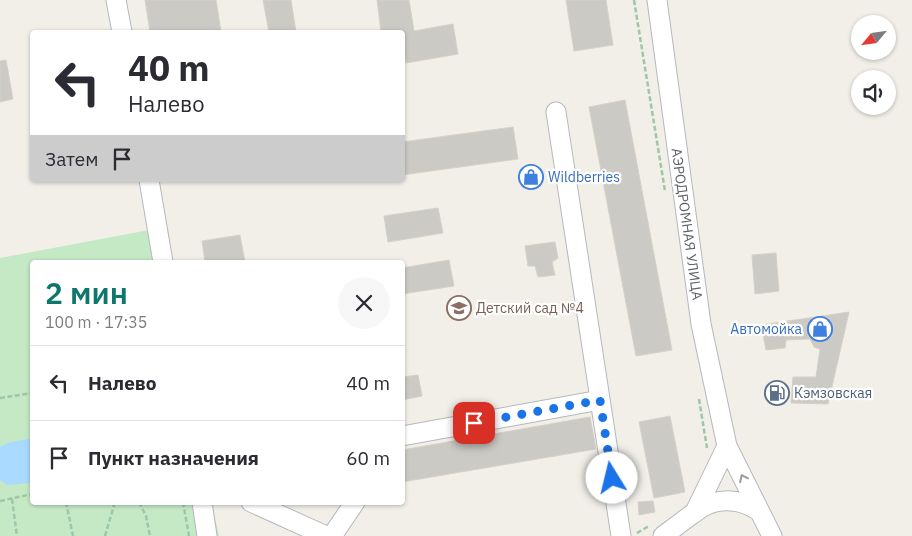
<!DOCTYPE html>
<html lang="ru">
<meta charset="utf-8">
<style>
body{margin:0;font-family:"IBM Plex Sans",sans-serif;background:#f7f7f7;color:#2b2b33;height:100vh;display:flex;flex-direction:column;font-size:19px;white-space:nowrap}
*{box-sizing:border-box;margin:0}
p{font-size:16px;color:#7c7c81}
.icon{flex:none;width:28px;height:28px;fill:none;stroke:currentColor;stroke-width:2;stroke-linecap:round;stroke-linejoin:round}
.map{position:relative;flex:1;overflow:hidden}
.details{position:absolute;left:30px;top:260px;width:375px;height:245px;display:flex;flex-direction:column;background:#fff;border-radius:5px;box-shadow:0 1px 4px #0004}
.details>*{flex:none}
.hud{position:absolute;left:30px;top:30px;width:375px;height:152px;border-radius:5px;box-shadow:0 1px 4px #0004;background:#fff;color:#2b2b33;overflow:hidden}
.needle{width:32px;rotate:241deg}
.tools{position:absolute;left:851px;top:15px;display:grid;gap:10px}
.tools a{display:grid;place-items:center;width:45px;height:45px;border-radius:50%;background:#fff;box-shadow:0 1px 4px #0004;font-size:25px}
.pin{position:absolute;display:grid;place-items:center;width:42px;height:42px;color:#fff;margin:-21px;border-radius:10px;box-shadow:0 2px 8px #0006}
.me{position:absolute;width:55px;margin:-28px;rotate:351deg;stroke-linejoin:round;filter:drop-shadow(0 0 4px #0008)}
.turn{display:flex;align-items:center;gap:18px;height:105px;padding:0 15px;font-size:22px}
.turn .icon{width:65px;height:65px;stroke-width:2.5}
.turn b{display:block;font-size:35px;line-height:42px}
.then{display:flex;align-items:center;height:48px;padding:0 15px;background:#0003;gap:10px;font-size:19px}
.round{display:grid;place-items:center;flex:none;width:52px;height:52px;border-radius:26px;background:#f7f7f7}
.headline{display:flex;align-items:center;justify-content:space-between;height:85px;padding:0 15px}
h1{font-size:30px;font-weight:600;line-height:38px;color:#0f766e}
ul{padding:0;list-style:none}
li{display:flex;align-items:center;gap:15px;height:75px;padding:0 15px;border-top:1px solid #e1e1e2}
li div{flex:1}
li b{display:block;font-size:19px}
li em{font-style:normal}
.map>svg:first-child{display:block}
.green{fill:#c5e8c5}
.water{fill:#aadaff}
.building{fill:#cccac5;stroke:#d6d1c6}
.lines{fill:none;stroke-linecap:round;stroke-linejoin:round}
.minor-casing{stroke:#b5b8bc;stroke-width:21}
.path{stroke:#9cc7a9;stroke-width:2.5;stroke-dasharray:5 2.5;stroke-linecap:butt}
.minor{stroke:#fff;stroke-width:19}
.oneway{stroke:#979a9d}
.route{stroke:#1a73e8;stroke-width:9;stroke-dasharray:0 16.2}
.labels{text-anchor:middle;stroke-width:4.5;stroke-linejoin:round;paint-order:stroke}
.shop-label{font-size:14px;fill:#366cbe;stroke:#fff;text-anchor:start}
.street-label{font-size:14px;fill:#5f6368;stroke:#fff}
.education-label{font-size:14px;fill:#785e54;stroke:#fff;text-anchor:start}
.service-label{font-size:14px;fill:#4e5e75;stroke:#fff;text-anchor:start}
</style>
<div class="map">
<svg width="912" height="536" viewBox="0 0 912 536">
<rect width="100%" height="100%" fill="#f1efe8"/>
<path class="green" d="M 160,228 L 166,262 L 32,262 L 32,502 L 212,503 L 219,536 L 0,536 L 0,258 Z"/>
<path class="water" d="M 32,438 L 32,483 L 7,485 L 0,480 L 0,447 L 7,443 Z"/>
<path class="building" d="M 145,0 L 216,0 L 221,32 L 150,32 Z
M 263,0 L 291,0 L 296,32 L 269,32 Z
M 377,0 L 409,0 L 414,31 L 453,24 L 458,54 L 406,63 L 402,32 L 381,32 Z
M 566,0 L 606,0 L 613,45 L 574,51 Z
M 6,60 L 13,99 L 0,102 L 0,61 Z
M 625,100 L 672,350 L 636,356 L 589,107 Z
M 513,127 L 518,159 L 402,175 L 402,142 Z
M 539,168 L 541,185 L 522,187 L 520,170 Z
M 438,208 L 443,233 L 388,242 L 384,216 Z
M 240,235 L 245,262 L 205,262 L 202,241 Z
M 555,242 L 558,258 L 552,262 L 555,275 L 538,277 L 535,266 L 528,266 L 525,246 Z
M 776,253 L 779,291 L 755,294 L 752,255 Z
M 449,260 L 454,286 L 402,294 L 402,268 Z
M 849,312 L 828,404 L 791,403 L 793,377 L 816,377 L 820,349 L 814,347 L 810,339 L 786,340 L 785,348 L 766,350 L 761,325 Z
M 418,375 L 422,396 L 402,400 L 402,377 Z
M 670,416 L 685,492 L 654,498 L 639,422 Z
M 590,417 L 596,449 L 402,482 L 402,450 Z
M 653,501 L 655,512 L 639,515 L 638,502 Z"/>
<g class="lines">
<defs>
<path id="minor" d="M 116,0 L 122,32
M 657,0 L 701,324 L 727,446 L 772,536
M 556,112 L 621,536
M 149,180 L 163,262
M 402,436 L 600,400
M 202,502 L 207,536
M 251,502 L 326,536
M 693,514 C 712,497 738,497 759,511
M 332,536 L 355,502
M 663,536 L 695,512 L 727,446"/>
</defs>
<use href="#minor" class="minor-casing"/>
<path class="path" d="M 634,0 L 665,191
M 0,398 L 32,393
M 699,399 L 707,448
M 12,499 L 17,536
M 0,501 L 32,494
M 66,502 L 73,536
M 139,502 L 146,516 L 150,536
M 183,502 L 189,536
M 637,533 L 649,526
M 105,536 L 115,502"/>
<use href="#minor" class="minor"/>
</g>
<defs><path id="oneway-chevron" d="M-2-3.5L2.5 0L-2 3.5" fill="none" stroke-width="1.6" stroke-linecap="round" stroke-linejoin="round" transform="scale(1.25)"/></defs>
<use class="oneway" href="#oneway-chevron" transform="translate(743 478) rotate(-116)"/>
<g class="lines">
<path class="route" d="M 474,423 L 600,400 L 612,478"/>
</g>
<defs>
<symbol id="shop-ring" viewBox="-11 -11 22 22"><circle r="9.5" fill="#fff" stroke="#3f7fe0" stroke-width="1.5"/><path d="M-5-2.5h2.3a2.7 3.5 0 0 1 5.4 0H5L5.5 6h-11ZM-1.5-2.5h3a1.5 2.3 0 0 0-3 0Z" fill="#3f7fe0"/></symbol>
<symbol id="school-ring" viewBox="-11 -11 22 22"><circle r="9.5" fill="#fff" stroke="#8d6e63" stroke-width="1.5"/><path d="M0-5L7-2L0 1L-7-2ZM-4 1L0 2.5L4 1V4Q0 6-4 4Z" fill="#8d6e63"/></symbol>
<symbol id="fuel-ring" viewBox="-11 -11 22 22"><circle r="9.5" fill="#fff" stroke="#5c6f8a" stroke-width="1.5"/><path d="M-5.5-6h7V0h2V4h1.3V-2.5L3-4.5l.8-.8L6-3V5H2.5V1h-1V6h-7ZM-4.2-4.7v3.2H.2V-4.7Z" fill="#5c6f8a"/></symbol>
</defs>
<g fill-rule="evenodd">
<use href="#shop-ring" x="517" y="163" width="28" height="28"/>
<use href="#school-ring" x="445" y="294" width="28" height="28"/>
<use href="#shop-ring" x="806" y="315" width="28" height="28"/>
<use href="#fuel-ring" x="763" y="379" width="28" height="28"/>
</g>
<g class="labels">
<g class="shop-label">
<text x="548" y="182">Wildberries</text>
<text x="802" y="334" text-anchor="end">Автомойка</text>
</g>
<g class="street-label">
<text transform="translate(687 224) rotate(82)" y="5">АЭРОДРОМНАЯ УЛИЦА</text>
</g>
<g class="education-label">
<text x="476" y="313">Детский сад №4</text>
</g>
<g class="service-label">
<text x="794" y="398">Кэмзовская</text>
</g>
</g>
</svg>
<div class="tools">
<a><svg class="needle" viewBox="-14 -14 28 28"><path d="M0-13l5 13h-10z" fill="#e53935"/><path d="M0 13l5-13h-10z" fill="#7c7c81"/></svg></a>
<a><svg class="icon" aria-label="sound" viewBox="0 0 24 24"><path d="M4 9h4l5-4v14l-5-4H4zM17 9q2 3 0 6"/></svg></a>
</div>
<div class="pin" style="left:474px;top:423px;background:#d93025"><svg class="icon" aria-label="arrive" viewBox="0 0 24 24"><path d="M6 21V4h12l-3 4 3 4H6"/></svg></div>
<svg class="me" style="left:612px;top:478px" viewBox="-20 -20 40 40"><circle r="19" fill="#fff"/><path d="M0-13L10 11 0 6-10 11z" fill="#1a73e8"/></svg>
<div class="hud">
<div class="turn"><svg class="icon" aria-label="left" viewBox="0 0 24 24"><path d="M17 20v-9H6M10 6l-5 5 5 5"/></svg><div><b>40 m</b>Налево</div></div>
<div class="then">Затем<svg class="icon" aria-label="arrive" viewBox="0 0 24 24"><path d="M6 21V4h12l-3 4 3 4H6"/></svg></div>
</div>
<section class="details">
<div class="headline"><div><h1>2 мин</h1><p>100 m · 17:35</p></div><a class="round"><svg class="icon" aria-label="close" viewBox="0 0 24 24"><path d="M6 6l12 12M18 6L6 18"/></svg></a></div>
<ul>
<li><svg class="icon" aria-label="left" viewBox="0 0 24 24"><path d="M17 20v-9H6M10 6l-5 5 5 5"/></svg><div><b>Налево</b></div><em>40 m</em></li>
<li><svg class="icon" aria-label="arrive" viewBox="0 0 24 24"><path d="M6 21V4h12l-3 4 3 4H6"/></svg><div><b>Пункт назначения</b></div><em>60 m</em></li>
</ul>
</section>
</div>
